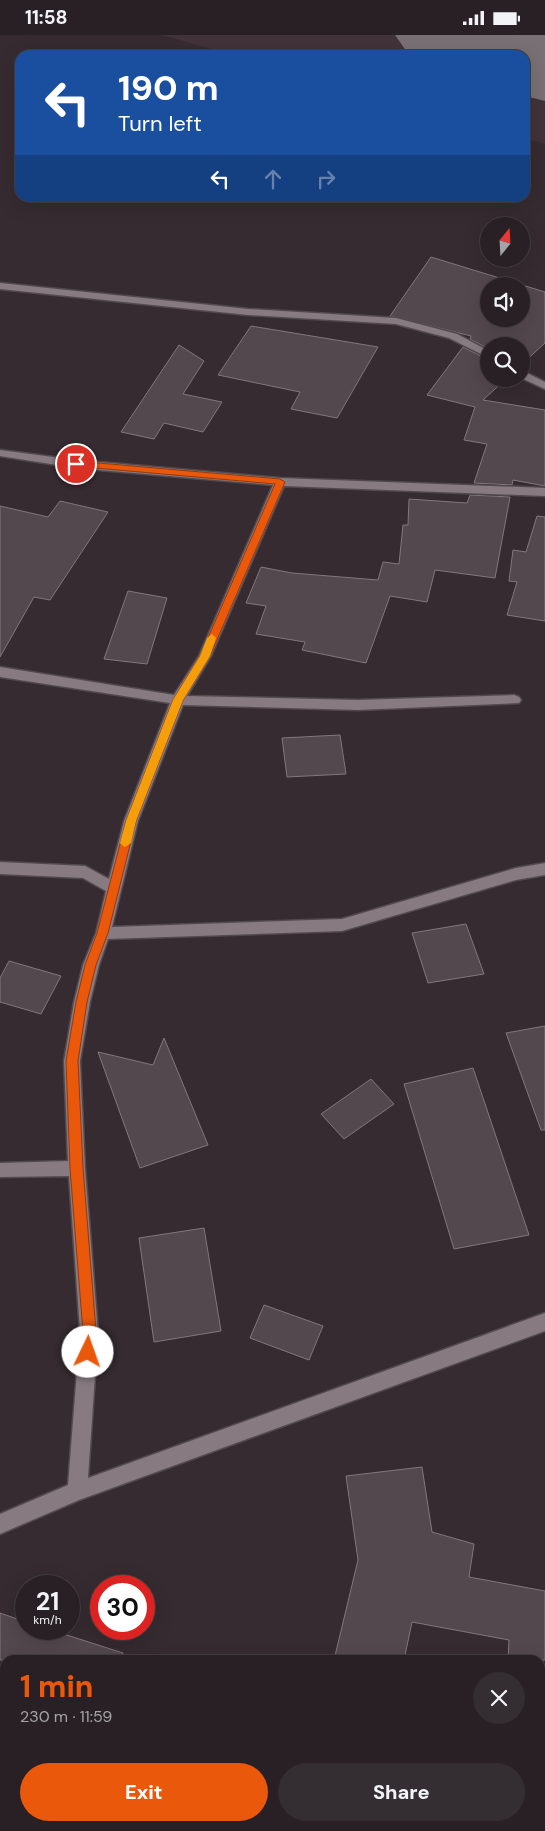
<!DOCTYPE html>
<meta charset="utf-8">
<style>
body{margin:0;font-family:"DM Sans",sans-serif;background:#342d31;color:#f1f3f6;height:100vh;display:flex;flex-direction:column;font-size:19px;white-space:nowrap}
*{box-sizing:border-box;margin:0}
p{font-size:16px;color:#a5a3a6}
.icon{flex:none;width:28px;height:28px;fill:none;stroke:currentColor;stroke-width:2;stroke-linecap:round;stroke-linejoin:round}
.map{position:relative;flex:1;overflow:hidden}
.drawer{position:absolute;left:0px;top:1620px;width:545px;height:176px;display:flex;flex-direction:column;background:#282024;border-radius:15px 15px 0 0;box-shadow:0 5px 20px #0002,0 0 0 1px #443e41}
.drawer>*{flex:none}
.top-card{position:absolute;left:15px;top:15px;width:515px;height:152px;border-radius:15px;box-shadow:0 5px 20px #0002,0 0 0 1px #443e41;background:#1a4fa0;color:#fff;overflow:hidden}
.needle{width:32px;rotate:18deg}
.tools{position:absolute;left:480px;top:182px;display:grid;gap:10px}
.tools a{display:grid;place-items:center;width:50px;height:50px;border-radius:50%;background:#282024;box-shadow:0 5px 20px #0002,0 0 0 1px #443e41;font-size:25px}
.speed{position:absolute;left:15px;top:1540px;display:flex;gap:10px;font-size:25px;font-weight:700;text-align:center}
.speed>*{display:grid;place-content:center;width:65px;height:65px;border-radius:50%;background:#282024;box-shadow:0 5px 20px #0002,0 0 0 1px #443e41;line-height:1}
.speed small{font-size:12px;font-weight:400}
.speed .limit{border:8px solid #d22;background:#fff;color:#111}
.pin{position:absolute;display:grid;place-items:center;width:42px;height:42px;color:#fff;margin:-21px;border:2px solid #fff;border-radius:50%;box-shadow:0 1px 5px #0007}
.me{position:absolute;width:55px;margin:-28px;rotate:3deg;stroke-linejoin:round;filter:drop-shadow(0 0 4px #0008)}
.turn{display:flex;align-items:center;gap:18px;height:105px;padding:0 20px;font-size:22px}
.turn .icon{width:65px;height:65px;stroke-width:2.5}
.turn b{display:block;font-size:35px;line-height:42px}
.lanes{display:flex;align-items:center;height:48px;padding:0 20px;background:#0003;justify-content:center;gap:25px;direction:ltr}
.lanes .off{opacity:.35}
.round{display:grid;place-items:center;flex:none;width:52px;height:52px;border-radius:26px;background:#342d31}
.overview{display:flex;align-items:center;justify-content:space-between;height:85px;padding:0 20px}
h1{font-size:30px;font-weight:800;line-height:38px;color:#ea580c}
.primary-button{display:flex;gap:10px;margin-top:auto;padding:10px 20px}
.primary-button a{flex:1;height:58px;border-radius:30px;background:#ea580c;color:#fff;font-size:20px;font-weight:800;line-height:58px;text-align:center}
.primary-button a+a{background:#342d31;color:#f1f3f6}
.status{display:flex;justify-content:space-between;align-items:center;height:35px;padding:0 25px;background:#282024;direction:ltr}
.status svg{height:14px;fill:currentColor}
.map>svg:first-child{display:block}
.built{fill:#42323a}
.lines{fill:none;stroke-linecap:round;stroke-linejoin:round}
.runway{fill:#787074;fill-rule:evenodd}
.building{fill:#53484d;stroke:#83777d;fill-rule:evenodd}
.street-casing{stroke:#52494e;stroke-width:3}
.street{fill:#877a80;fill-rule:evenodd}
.route{fill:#ea580c;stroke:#983908}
.slow{fill:#f59e0b}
</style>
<div class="status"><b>11:58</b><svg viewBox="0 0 49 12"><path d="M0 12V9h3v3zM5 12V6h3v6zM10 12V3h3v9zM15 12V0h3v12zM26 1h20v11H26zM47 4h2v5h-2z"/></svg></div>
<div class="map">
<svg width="545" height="1796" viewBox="0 0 545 1796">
<rect width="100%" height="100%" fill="#352b30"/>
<path class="built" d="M 162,0 L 545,0 L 545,109 L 525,103 L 525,20 L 232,20 Z"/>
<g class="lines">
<path class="runway" d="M 395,0 L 545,0 L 545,66 L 525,61 L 525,20 L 409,20 Z"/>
</g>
<path class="building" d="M 431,222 L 545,257 L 545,308 L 521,330 L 521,311 L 489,311 L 489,314 L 470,304 L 471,301 L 390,281 ZM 489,251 L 521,251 L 521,284 L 489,284 Z
M 251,291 L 342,306 L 378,312 L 337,383 L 291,374 L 300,357 L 218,340 Z
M 179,310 L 204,326 L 183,359 L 222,367 L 203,397 L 164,388 L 154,404 L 121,397 Z
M 463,312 L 489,325 L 489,344 L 506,344 L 483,365 L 545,375 L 545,451 L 513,445 L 512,450 L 474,448 L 487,409 L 464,405 L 475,372 L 427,360 Z
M 470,460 L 510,462 L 495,543 L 435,535 L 427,567 L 390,561 L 366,628 L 302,615 L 305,607 L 256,599 L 266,571 L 246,568 L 261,532 L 292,538 L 378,545 L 383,527 L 399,529 L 403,490 L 408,490 L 409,464 L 467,468 Z
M 60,466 L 108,477 L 50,565 L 34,562 L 0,622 L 0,471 L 48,482 Z
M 537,481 L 545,482 L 545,586 L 507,580 L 517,547 L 509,546 L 513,515 L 526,517 Z
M 128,556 L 167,563 L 147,629 L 104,624 Z
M 340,700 L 346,739 L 287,742 L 282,703 Z
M 466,889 L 484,939 L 428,948 L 412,898 Z
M 9,926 L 61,941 L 41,979 L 0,967 L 0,943 Z
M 545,991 L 545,1095 L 541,1095 L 506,998 Z
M 164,1003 L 208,1110 L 140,1133 L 98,1017 L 153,1030 Z
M 473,1033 L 529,1200 L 454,1214 L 404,1049 Z
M 371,1044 L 394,1069 L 344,1104 L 321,1079 Z
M 204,1193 L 221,1296 L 154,1307 L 139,1203 Z
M 264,1270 L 323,1291 L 309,1325 L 250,1303 Z
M 422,1432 L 432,1497 L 474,1509 L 469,1542 L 545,1556 L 545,1625 L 508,1625 L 509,1605 L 412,1587 L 404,1625 L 334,1625 L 358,1525 L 346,1441 Z
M 0,1578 L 26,1587 L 26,1594 L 48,1594 L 123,1618 L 122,1625 L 0,1625 Z"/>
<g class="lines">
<defs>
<path id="street" d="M 0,248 L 248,274 L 396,283 L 457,299 L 489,316 L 489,323 L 449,303 L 396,289 L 248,280 L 0,254 Z
M 521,335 L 545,347 L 545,354 L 521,343 Z
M 0,415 L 76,425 L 280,443 L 545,453 L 545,461 L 284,451 L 211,621 L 187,661 L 358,665 L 514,660 L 519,662 L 521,665 L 519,668 L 358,675 L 183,670 L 138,786 L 112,892 L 342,884 L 516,833 L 545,828 L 545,840 L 516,845 L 342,896 L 108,904 L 99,930 L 90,967 L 80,1026 L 85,1133 L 98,1297 L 88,1443 L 545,1278 L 545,1296 L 79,1465 L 0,1499 L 0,1479 L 68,1450 L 80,1297 L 69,1141 L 0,1142 L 0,1128 L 68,1126 L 64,1026 L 74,967 L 83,930 L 96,898 L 106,856 L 83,843 L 0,839 L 0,827 L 85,831 L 109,844 L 124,786 L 170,668 L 0,642 L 0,632 L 174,660 L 199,621 L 273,450 L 76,433 L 0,421 Z"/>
</defs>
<use href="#street" class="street-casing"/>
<use href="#street" class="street"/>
</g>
<path class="route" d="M 76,426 L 280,444 L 285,447 L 210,621 L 183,665 L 136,786 L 108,898 L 96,930 L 87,967 L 78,1026 L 83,1133 L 96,1297 L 93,1322 L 88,1324 L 83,1322 L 81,1317 L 83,1297 L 70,1133 L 66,1026 L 76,967 L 85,930 L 97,898 L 126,786 L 173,665 L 200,621 L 275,449 L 73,431 L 72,429 Z"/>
<path class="slow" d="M 212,599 L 216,603 L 210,621 L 183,665 L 136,786 L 131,808 L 125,812 L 122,810 L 120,808 L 126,786 L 173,665 L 200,621 L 207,603 Z"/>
</svg>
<div class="tools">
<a><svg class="needle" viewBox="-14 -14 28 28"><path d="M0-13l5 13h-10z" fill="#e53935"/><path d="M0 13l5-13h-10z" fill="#a5a3a6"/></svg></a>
<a><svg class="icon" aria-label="sound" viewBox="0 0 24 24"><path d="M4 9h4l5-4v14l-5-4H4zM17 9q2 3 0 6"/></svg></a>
<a><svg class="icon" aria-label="search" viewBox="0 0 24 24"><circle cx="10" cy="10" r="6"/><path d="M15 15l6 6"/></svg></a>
</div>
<div class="speed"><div>21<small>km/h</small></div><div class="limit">30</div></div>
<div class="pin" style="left:76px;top:429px;background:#d93025"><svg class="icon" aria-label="arrive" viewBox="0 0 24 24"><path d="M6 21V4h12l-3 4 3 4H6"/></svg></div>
<svg class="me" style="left:88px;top:1317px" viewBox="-20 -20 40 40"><circle r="19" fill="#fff"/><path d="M0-13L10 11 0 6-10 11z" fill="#ea580c"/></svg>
<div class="top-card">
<div class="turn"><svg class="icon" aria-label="left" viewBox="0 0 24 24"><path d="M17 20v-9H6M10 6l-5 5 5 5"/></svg><div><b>190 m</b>Turn left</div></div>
<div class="lanes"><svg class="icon" aria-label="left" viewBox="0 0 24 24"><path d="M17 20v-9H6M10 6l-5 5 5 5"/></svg><svg class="icon off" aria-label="ahead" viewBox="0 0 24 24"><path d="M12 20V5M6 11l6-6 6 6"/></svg><svg class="icon off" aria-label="right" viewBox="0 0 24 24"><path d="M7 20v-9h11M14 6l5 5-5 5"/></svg></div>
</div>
<section class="drawer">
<div class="overview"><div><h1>1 min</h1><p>230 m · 11:59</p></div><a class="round"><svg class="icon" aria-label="close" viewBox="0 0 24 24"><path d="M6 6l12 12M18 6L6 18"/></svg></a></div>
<div class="primary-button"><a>Exit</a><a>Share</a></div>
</section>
</div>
